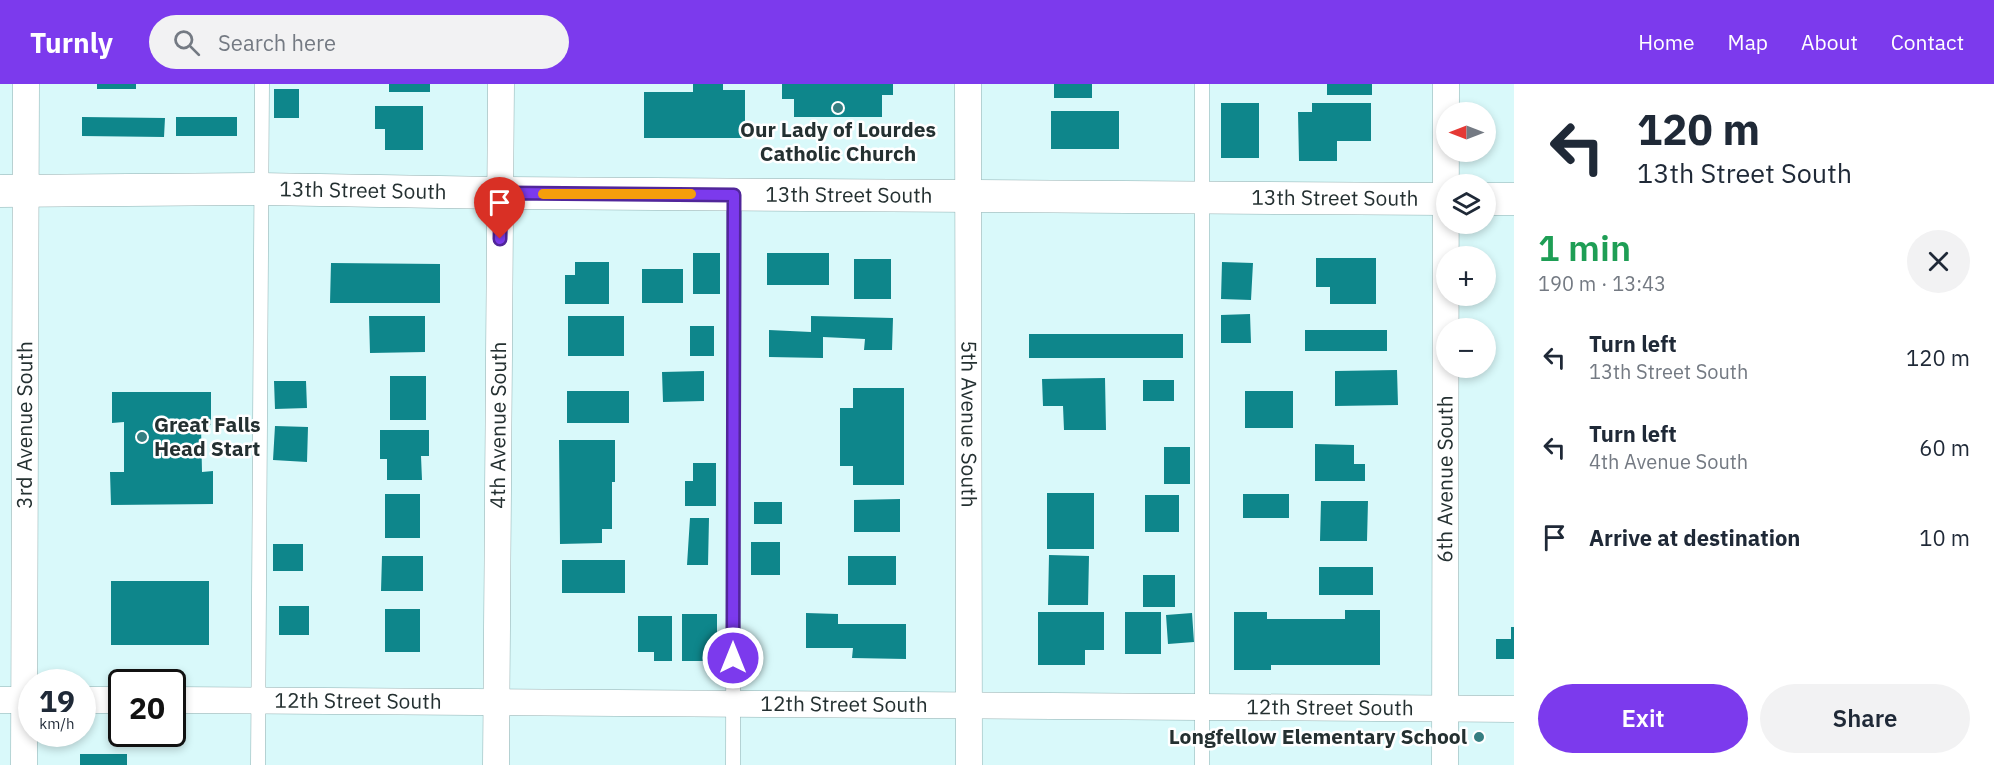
<!DOCTYPE html>
<meta charset="utf-8">
<style>
body{margin:0;font-family:"IBM Plex Sans",sans-serif;background:#f2f2f3;color:#1f2937;height:100vh;display:flex;flex-direction:column;font-size:22px;white-space:nowrap}
*{box-sizing:border-box;margin:0}
p{font-size:20px;color:#747a83}
.icon{flex:none;width:33px;height:33px;fill:none;stroke:currentColor;stroke-width:2;stroke-linecap:round;stroke-linejoin:round}
.map{position:relative;flex:1;overflow:hidden}
.details{display:flex;flex-direction:column;background:#fff;width:480px}
.details>*{flex:none}
.guide{background:#fff;color:#1f2937;overflow:hidden}
.needle{width:39px;rotate:270deg}
.fabs{position:absolute;left:1436px;top:18px;display:grid;gap:12px}
.fabs a{display:grid;place-items:center;width:60px;height:60px;border-radius:50%;background:#fff;box-shadow:0 3px 9px #0003;font-size:30px}
.speed{position:absolute;left:18px;top:585px;display:flex;gap:12px;font-size:30px;font-weight:700;text-align:center}
.speed>*{display:grid;place-content:center;width:78px;height:78px;border-radius:50%;background:#fff;box-shadow:0 3px 9px #0003;line-height:1}
.speed small{font-size:15px;font-weight:400}
.speed .limit{border:3px solid #111;border-radius:9px;background:#fff;color:#111}
.pin{position:absolute;display:grid;place-items:center;width:51px;height:51px;color:#fff;margin:-62px -26px;border-radius:50% 50% 50% 0;rotate:-45deg;box-shadow:0 0 6px #0007}
.pin .icon{rotate:45deg}
.me{position:absolute;width:66px;margin:-33px;rotate:0deg;stroke-linejoin:round;filter:drop-shadow(0 0 4px #0008)}
.turn{display:flex;align-items:center;gap:21px;height:126px;padding:0 24px;font-size:27px}
.turn .icon{width:78px;height:78px;stroke-width:2.5}
.turn b{display:block;font-size:42px;line-height:51px}
.round{display:grid;place-items:center;flex:none;width:63px;height:63px;border-radius:32px;background:#f2f2f3}
.summary{display:flex;align-items:center;justify-content:space-between;height:102px;padding:0 24px}
h1{font-size:36px;font-weight:600;line-height:45px;color:#1e9e55}
.cta{display:flex;gap:12px;margin-top:auto;padding:12px 24px}
.cta a{flex:1;height:69px;border-radius:36px;background:#7c3aed;color:#fff;font-size:24px;font-weight:600;line-height:69px;text-align:center}
.cta a+a{background:#f2f2f3;color:#1f2937}
ul{padding:0;list-style:none}
li{display:flex;align-items:center;gap:18px;height:90px;padding:0 24px}
li div{flex:1}
li b{display:block;font-size:22px}
li em{font-style:normal}
header{display:flex;align-items:center;gap:36px;box-sizing:border-box;height:84px;padding:0 30px;background:#7c3aed;color:#fff}
header strong{font-size:28px}
nav{display:flex;gap:33px;margin-inline-start:auto;font-size:21px}
.search{width:420px;height:54px;background:#f2f2f3;display:flex;align-items:center;gap:15px;box-sizing:border-box;padding:0 21px;border-radius:33px;color:#747a83;font-size:22px}
main{display:flex;flex:1;min-height:0}
.map>svg:first-child{display:block}
.building{fill:#0e868b}
.lines{fill:none;stroke-linecap:round;stroke-linejoin:round}
.service-casing{stroke:#90afb0;stroke-width:15}
.minor-casing{stroke:#90afb0;stroke-width:27}
.tertiary-casing{stroke:#90afb0;stroke-width:33}
.service{stroke:#fff;stroke-width:14}
.minor{stroke:#fff;stroke-width:26}
.tertiary{stroke:#fff;stroke-width:32}
.route-casing{stroke:#51269a;stroke-width:15}
.route{stroke:#7c3aed;stroke-width:10}
.slow{stroke:#f59e0b;stroke-width:10}
.poi-dot{fill:#357e81;stroke:#fff;stroke-width:2}
.labels{text-anchor:middle;stroke-width:5;stroke-linejoin:round;paint-order:stroke}
.poi-label{font-size:21px;font-weight:bold;fill:#243031;stroke:#fff}
.street-label{font-size:21px;fill:#243031;stroke:#fff}
</style>
<header>
<strong>Turnly</strong>
<div class="search"><svg class="icon" aria-label="search" viewBox="0 0 24 24"><circle cx="10" cy="10" r="6"/><path d="M15 15l6 6"/></svg>Search here</div>
<nav><a>Home</a><a>Map</a><a>About</a><a>Contact</a></nav>
</header>
<main>
<div class="map">
<svg width="1514" height="681" viewBox="0 0 1514 681">
<rect width="100%" height="100%" fill="#d9f9fa"/>
<path class="building" d="M 97,0 L 136,0 L 136,5 L 97,5 Z
M 389,0 L 430,0 L 430,8 L 389,8 Z
M 693,0 L 723,0 L 723,6 L 745,6 L 745,54 L 644,54 L 644,8 L 693,8 Z
M 782,0 L 893,0 L 893,11 L 882,11 L 882,33 L 794,33 L 794,15 L 782,15 Z
M 1054,0 L 1092,0 L 1092,14 L 1054,14 Z
M 1327,0 L 1372,0 L 1372,11 L 1327,11 Z
M 274,5 L 299,5 L 299,34 L 274,34 Z
M 1221,19 L 1259,19 L 1259,74 L 1221,74 Z
M 1312,19 L 1371,19 L 1371,57 L 1337,57 L 1337,77 L 1299,77 L 1298,28 L 1312,28 Z
M 375,22 L 423,22 L 423,66 L 385,66 L 385,45 L 375,45 Z
M 1051,27 L 1119,27 L 1119,65 L 1051,65 Z
M 82,33 L 165,34 L 164,53 L 82,52 Z
M 176,33 L 237,33 L 237,52 L 176,52 Z
M 693,169 L 720,169 L 720,210 L 693,210 Z
M 767,169 L 829,169 L 829,201 L 767,201 Z
M 1316,174 L 1376,174 L 1376,220 L 1330,220 L 1330,203 L 1316,203 Z
M 854,175 L 891,175 L 891,215 L 854,215 Z
M 575,178 L 609,178 L 609,220 L 565,220 L 565,191 L 575,191 Z
M 1222,178 L 1253,179 L 1251,216 L 1221,215 Z
M 331,179 L 440,180 L 440,219 L 330,219 Z
M 642,185 L 683,185 L 683,219 L 642,219 Z
M 1250,230 L 1251,259 L 1221,259 L 1221,231 Z
M 369,232 L 425,232 L 425,268 L 370,269 Z
M 568,232 L 624,232 L 624,272 L 568,272 Z
M 811,232 L 893,234 L 892,266 L 864,266 L 865,255 L 823,253 L 823,274 L 769,273 L 769,246 L 811,248 Z
M 690,242 L 714,242 L 714,272 L 690,272 Z
M 1305,246 L 1387,246 L 1387,267 L 1305,267 Z
M 1029,250 L 1183,250 L 1183,274 L 1029,274 Z
M 1397,286 L 1398,321 L 1335,322 L 1335,287 Z
M 704,287 L 704,317 L 663,318 L 662,288 Z
M 390,292 L 426,292 L 426,336 L 390,336 Z
M 1105,294 L 1106,346 L 1064,346 L 1063,322 L 1043,322 L 1042,295 Z
M 1143,296 L 1174,296 L 1174,317 L 1143,317 Z
M 274,297 L 306,297 L 307,324 L 275,325 Z
M 853,304 L 904,304 L 904,401 L 853,401 L 853,382 L 840,382 L 840,324 L 853,324 Z
M 567,307 L 629,307 L 629,339 L 567,339 Z
M 1245,307 L 1293,307 L 1293,344 L 1245,344 Z
M 112,308 L 211,308 L 211,341 L 201,342 L 202,388 L 213,387 L 213,420 L 111,421 L 110,388 L 124,388 L 124,338 L 112,339 Z
M 275,342 L 308,343 L 307,378 L 273,376 Z
M 380,346 L 429,346 L 429,372 L 421,372 L 422,396 L 387,396 L 387,375 L 380,375 Z
M 559,356 L 615,356 L 615,398 L 612,398 L 612,445 L 602,445 L 602,459 L 560,460 Z
M 1315,360 L 1354,361 L 1354,380 L 1365,380 L 1365,397 L 1315,397 Z
M 1164,363 L 1190,363 L 1190,400 L 1164,400 Z
M 693,379 L 716,379 L 716,422 L 685,422 L 685,397 L 693,397 Z
M 1047,409 L 1094,409 L 1094,465 L 1047,465 Z
M 385,410 L 420,410 L 420,454 L 385,454 Z
M 1243,410 L 1289,410 L 1289,434 L 1243,434 Z
M 1145,411 L 1179,411 L 1179,448 L 1145,448 Z
M 900,415 L 900,448 L 854,448 L 854,416 Z
M 1321,417 L 1368,417 L 1367,457 L 1320,457 Z
M 754,418 L 782,418 L 782,440 L 754,440 Z
M 690,434 L 709,434 L 708,481 L 687,481 Z
M 751,458 L 780,458 L 780,491 L 751,491 Z
M 273,460 L 303,460 L 303,487 L 273,487 Z
M 1049,471 L 1089,472 L 1088,521 L 1048,521 Z
M 382,472 L 423,472 L 423,507 L 381,507 Z
M 848,472 L 896,472 L 896,501 L 848,501 Z
M 562,476 L 625,476 L 625,509 L 562,509 Z
M 1319,483 L 1373,483 L 1373,511 L 1319,511 Z
M 1143,491 L 1175,491 L 1175,523 L 1143,523 Z
M 111,497 L 209,497 L 209,561 L 111,561 Z
M 279,522 L 309,522 L 309,551 L 279,551 Z
M 385,525 L 420,525 L 420,568 L 385,568 Z
M 1345,526 L 1380,526 L 1380,581 L 1271,581 L 1271,586 L 1234,586 L 1234,528 L 1267,528 L 1267,535 L 1345,535 Z
M 1038,528 L 1104,528 L 1104,566 L 1085,566 L 1085,581 L 1038,581 Z
M 1125,528 L 1161,528 L 1161,570 L 1125,570 Z
M 806,529 L 838,530 L 838,540 L 906,540 L 906,575 L 852,574 L 853,564 L 806,564 Z
M 1192,529 L 1194,558 L 1168,560 L 1166,531 Z
M 682,530 L 717,530 L 717,577 L 682,577 Z
M 638,532 L 672,532 L 672,577 L 654,577 L 654,568 L 638,568 Z
M 1511,543 L 1514,543 L 1514,575 L 1496,575 L 1496,555 L 1511,555 Z
M 80,670 L 127,670 L 127,681 L 80,681 Z"/>
<g class="lines">
<defs>
<path id="service" d="M 1202,0 L 1202,681
M 258,681 L 262,0
M 733,681 L 734,111"/>
<g id="minor">
<path id="s1" d="M 968,0 L 969,681"/>
<path d="M 0,616 L 32,616"/>
<path d="M 82,616 L 122,616"/>
<path id="s2" d="M 172,616 L 1514,625"/>
<path id="s3" d="M 24,681 L 26,0"/>
<path id="s4" d="M 496,681 L 501,0"/>
<path id="s5" d="M 1445,681 L 1446,0"/>
</g>
<g id="tertiary">
<path id="s6" d="M 0,107 L 260,105 L 500,109 L 1446,115"/>
<path d="M 1485,115 L 1514,115"/>
</g>
</defs>
<use href="#service" class="service-casing"/>
<use href="#minor" class="minor-casing"/>
<use href="#tertiary" class="tertiary-casing"/>
<use href="#service" class="service"/>
<use href="#minor" class="minor"/>
<use href="#tertiary" class="tertiary"/>
</g>
<g class="lines">
<defs>
<path id="route" d="M 500,155 L 501,109 L 734,111 L 733,574"/>
</defs>
<use href="#route" class="route-casing"/>
<use href="#route" class="route"/>
<path class="slow" d="M 543,110 L 691,110"/>
</g>
<g class="poi-dot">
<circle cx="838" cy="24" r="6"/>
<circle cx="142" cy="353" r="6"/>
<circle cx="1479" cy="653" r="6"/>
</g>
<g class="labels">
<g class="poi-label">
<text x="838" y="53">Our Lady of Lourdes<tspan x="838" dy="24">Catholic Church</tspan></text>
<text x="154" y="348" text-anchor="start">Great Falls<tspan x="154" dy="24">Head Start</tspan></text>
<text x="1467" y="660" text-anchor="end">Longfellow Elementary School</text>
</g>
<g class="street-label">
<text dy="7" stroke="none"><textPath href="#s6" startOffset="363">13th Street South</textPath></text>
<text dy="7" stroke="none"><textPath href="#s6" startOffset="849">13th Street South</textPath></text>
<text dy="7" stroke="none"><textPath href="#s6" startOffset="1335">13th Street South</textPath></text>
<text dy="7" stroke="none"><textPath href="#s4" startOffset="340">4th Avenue South</textPath></text>
<text dy="7" stroke="none"><textPath href="#s3" startOffset="340">3rd Avenue South</textPath></text>
<text dy="7" stroke="none"><textPath href="#s1" startOffset="340">5th Avenue South</textPath></text>
<text dy="7" stroke="none"><textPath href="#s5" startOffset="286">6th Avenue South</textPath></text>
<text dy="7" stroke="none"><textPath href="#s2" startOffset="186">12th Street South</textPath></text>
<text dy="7" stroke="none"><textPath href="#s2" startOffset="672">12th Street South</textPath></text>
<text dy="7" stroke="none"><textPath href="#s2" startOffset="1158">12th Street South</textPath></text>
</g>
</g>
</svg>
<div class="fabs">
<a><svg class="needle" viewBox="-14 -14 28 28"><path d="M0-13l5 13h-10z" fill="#e53935"/><path d="M0 13l5-13h-10z" fill="#747a83"/></svg></a>
<a><svg class="icon" aria-label="layers" viewBox="0 0 24 24"><path d="M12 4l9 5-9 5-9-5zM3 14l9 5 9-5"/></svg></a>
<a>+</a>
<a>−</a>
</div>
<div class="speed"><div>19<small>km/h</small></div><div class="limit">20</div></div>
<div class="pin" style="left:500px;top:155px;background:#d93025"><svg class="icon" aria-label="arrive" viewBox="0 0 24 24"><path d="M6 21V4h12l-3 4 3 4H6"/></svg></div>
<svg class="me" style="left:733px;top:574px" viewBox="-20 -20 40 40"><circle r="17" fill="#7c3aed" stroke="#fff" stroke-width="3"/><path d="M0-11L8 9 0 5-8 9z" fill="#fff"/></svg>
</div>
<section class="details">
<div class="guide">
<div class="turn"><svg class="icon" aria-label="left" viewBox="0 0 24 24"><path d="M17 20v-9H6M10 6l-5 5 5 5"/></svg><div><b>120 m</b>13th Street South</div></div>
</div>
<div class="summary"><div><h1>1 min</h1><p>190 m · 13:43</p></div><a class="round"><svg class="icon" aria-label="close" viewBox="0 0 24 24"><path d="M6 6l12 12M18 6L6 18"/></svg></a></div>
<ul>
<li><svg class="icon" aria-label="left" viewBox="0 0 24 24"><path d="M17 20v-9H6M10 6l-5 5 5 5"/></svg><div><b>Turn left</b><p>13th Street South</p></div><em>120 m</em></li>
<li><svg class="icon" aria-label="left" viewBox="0 0 24 24"><path d="M17 20v-9H6M10 6l-5 5 5 5"/></svg><div><b>Turn left</b><p>4th Avenue South</p></div><em>60 m</em></li>
<li><svg class="icon" aria-label="arrive" viewBox="0 0 24 24"><path d="M6 21V4h12l-3 4 3 4H6"/></svg><div><b>Arrive at destination</b></div><em>10 m</em></li>
</ul>
<div class="cta"><a>Exit</a><a>Share</a></div>
</section>
</main>
